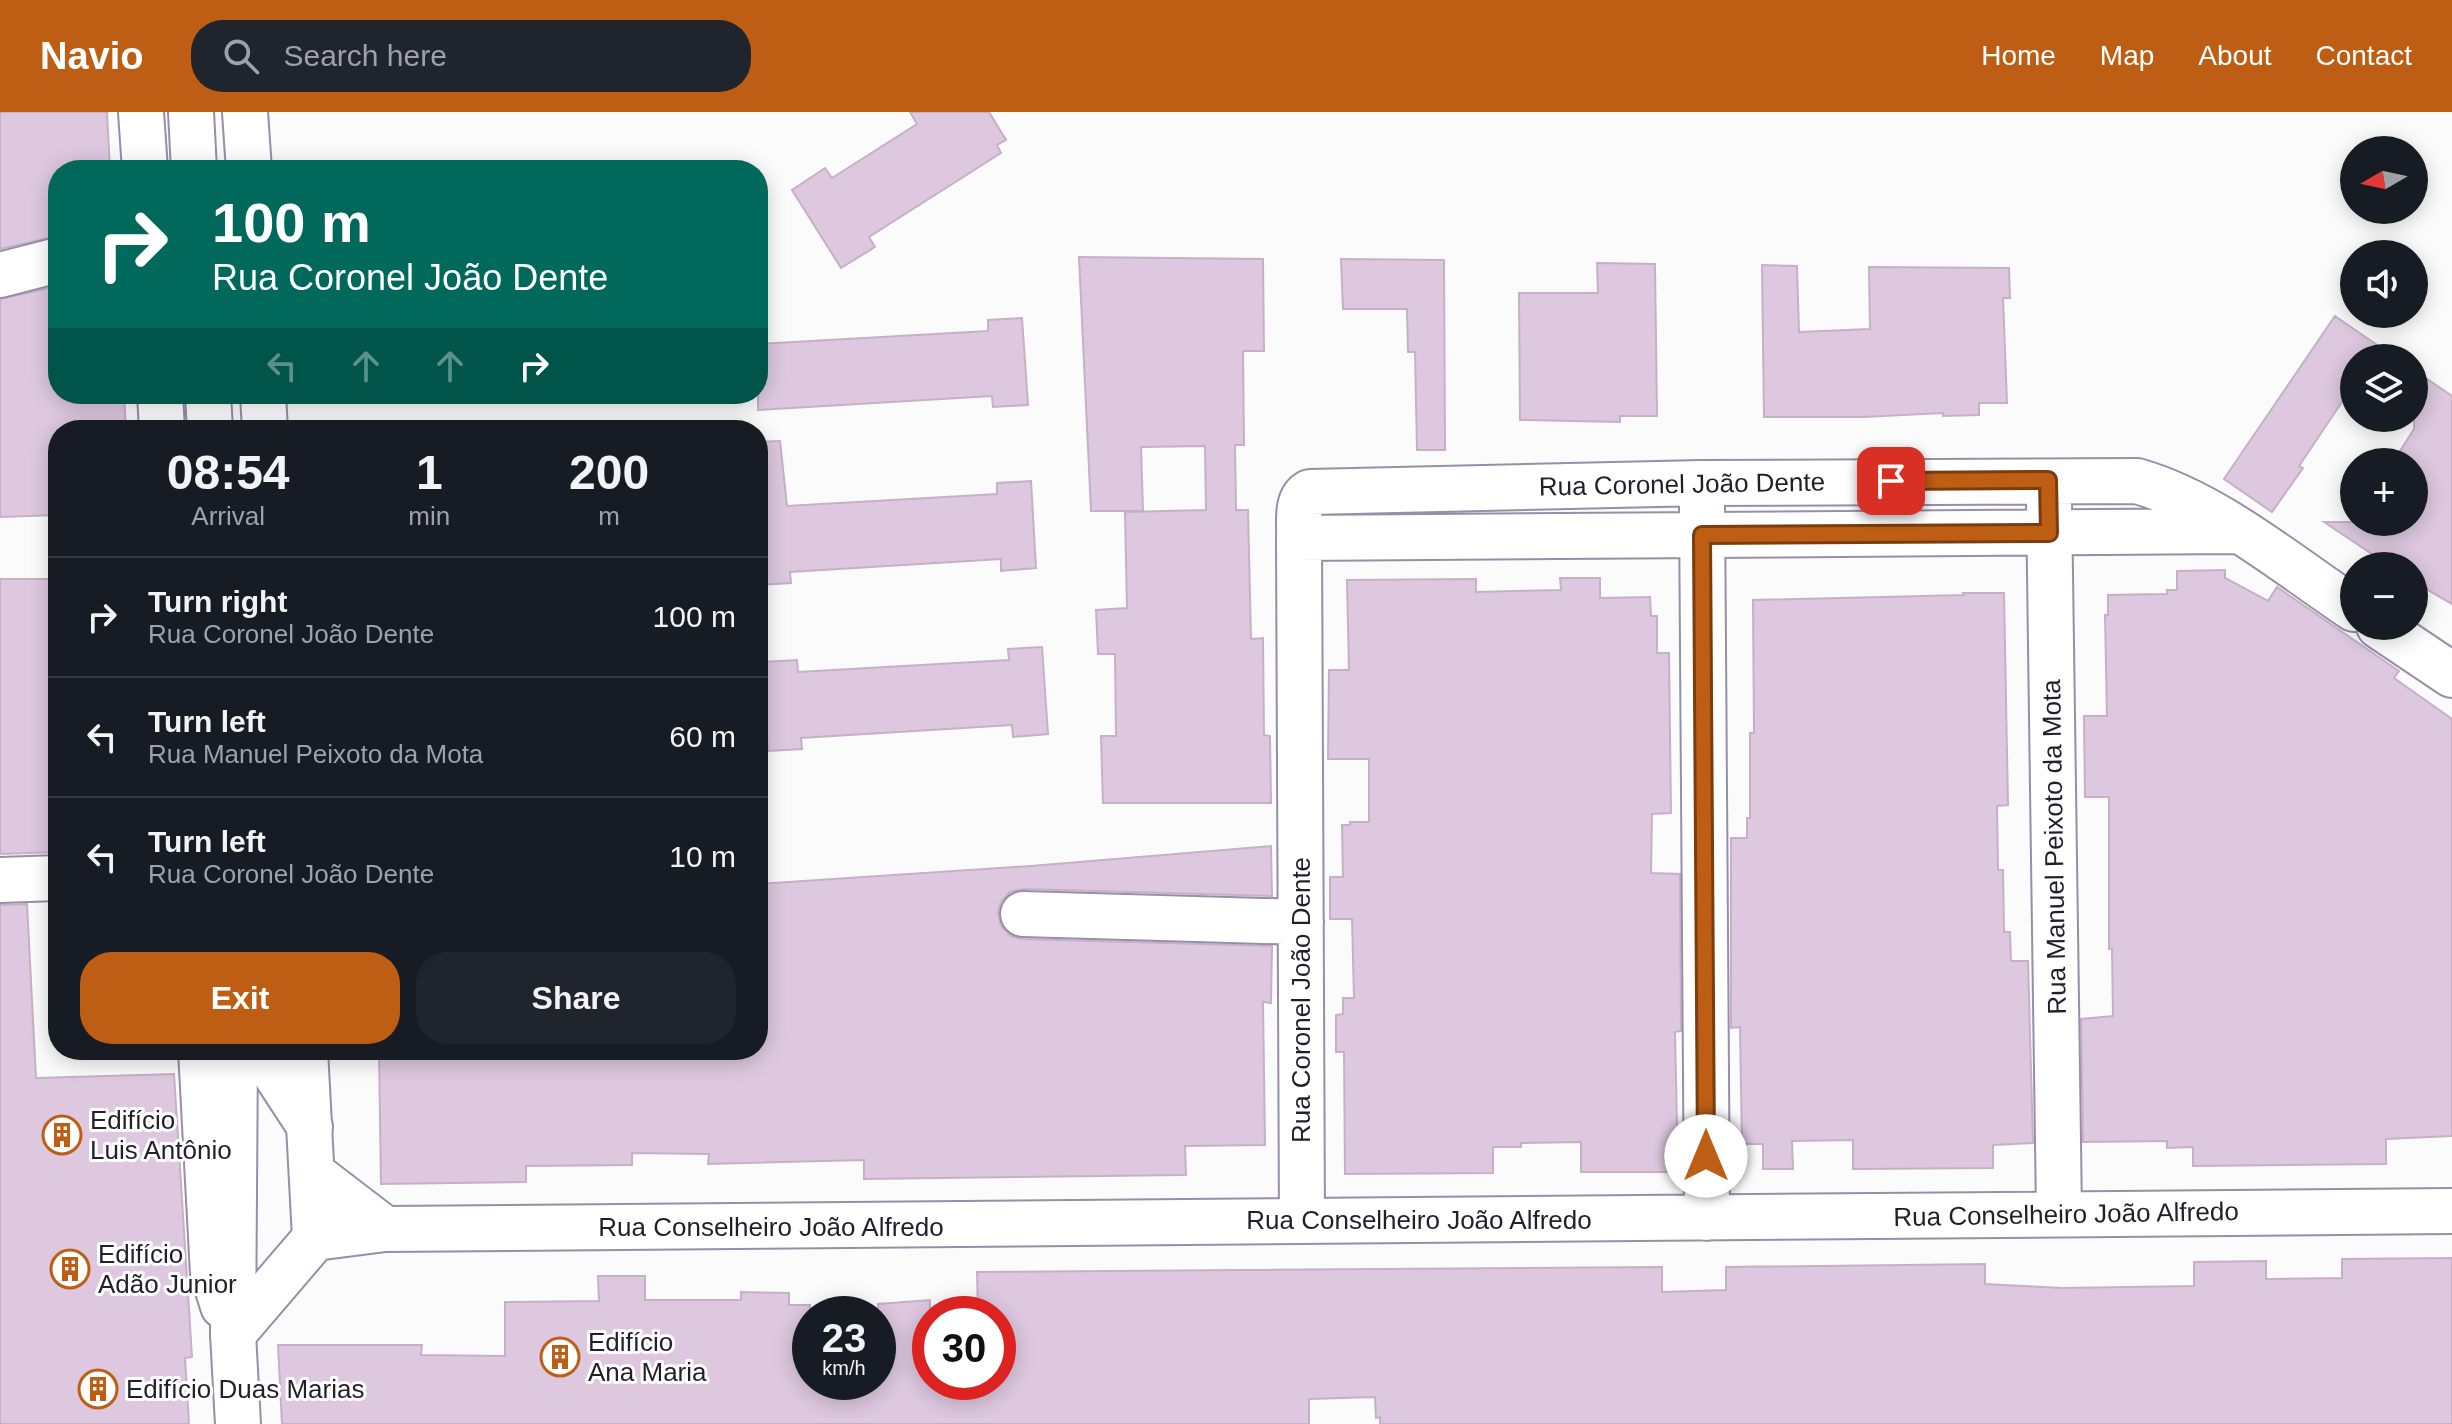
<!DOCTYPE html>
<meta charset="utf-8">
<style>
body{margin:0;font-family:Helvetica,sans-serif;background:#20242c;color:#f1f3f6;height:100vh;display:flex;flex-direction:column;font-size:30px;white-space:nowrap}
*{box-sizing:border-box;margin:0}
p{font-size:26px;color:#9ea1a6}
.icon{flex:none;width:44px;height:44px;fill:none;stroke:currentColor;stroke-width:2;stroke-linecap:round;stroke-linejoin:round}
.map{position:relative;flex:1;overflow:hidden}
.panel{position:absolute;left:48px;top:308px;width:720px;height:640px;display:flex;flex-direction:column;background:#171b24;border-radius:32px;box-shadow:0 4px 20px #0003}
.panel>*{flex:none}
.guide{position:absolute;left:48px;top:48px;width:720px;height:244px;border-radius:32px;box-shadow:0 4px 20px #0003;background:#00695c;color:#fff;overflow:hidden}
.needle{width:52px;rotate:261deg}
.buttons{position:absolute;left:2340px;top:24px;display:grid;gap:16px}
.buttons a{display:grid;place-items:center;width:88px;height:88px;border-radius:50%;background:#171b24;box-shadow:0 4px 20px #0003;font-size:40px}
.speed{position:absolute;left:792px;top:1184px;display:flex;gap:16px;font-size:40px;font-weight:700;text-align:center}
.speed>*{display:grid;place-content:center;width:104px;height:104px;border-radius:50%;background:#171b24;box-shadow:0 4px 20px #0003;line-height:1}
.speed small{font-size:20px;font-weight:400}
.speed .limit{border:12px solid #d22;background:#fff;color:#111}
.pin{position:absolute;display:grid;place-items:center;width:68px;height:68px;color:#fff;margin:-34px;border-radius:16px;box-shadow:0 4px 12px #0006}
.me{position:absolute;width:88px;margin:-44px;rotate:0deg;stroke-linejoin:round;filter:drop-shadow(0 0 6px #0008)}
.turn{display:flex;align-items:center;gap:28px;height:168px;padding:0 32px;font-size:36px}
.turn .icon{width:104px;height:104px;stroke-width:2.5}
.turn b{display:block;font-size:56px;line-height:68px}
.lanes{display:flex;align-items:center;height:76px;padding:0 32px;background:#0003;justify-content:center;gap:40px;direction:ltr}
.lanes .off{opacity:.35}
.eta{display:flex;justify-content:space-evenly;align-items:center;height:136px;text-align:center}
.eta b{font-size:48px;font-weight:700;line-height:56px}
.cta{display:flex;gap:16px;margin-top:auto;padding:16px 32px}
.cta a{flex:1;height:92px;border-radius:32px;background:#bd5e14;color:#fff;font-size:32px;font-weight:700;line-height:92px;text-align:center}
.cta a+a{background:#20242c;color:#f1f3f6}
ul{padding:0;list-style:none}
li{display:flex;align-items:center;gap:24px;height:120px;padding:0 32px;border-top:2px solid #363941}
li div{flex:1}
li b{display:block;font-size:30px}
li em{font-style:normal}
header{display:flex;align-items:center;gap:48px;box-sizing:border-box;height:112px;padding:0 40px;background:#bd5e14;color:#fff}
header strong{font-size:38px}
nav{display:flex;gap:44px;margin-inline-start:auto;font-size:28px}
.search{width:560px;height:72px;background:#20242c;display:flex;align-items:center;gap:20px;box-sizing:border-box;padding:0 28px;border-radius:32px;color:#9ea1a6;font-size:30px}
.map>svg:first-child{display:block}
.building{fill:#ddc8df;stroke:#c5b0c7;stroke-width:2}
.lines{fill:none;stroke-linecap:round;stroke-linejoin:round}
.minor-casing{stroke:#978ea8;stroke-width:48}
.major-casing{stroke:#978ea8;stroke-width:48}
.minor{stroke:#fff;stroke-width:44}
.major{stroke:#fff;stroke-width:44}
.route-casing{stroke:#7b3d0d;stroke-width:20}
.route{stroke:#bd5e14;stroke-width:14}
.labels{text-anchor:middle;stroke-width:6;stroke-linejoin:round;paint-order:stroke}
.street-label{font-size:26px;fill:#221f29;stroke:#fff}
.poi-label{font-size:26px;fill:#221f29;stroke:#fff;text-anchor:start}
</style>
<header>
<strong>Navio</strong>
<div class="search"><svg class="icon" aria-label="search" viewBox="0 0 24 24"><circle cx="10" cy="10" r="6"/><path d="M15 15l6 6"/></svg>Search here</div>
<nav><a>Home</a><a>Map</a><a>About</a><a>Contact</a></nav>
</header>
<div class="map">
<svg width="2452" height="1312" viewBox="0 0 2452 1312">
<rect width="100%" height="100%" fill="#fbfbfb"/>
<path class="building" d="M 0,0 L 107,0 L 110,58 L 58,58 L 58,124 L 0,137 Z
M 910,0 L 989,0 L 1006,28 L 997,33 L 1001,41 L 869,125 L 875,135 L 841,156 L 792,78 L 825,56 L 832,66 L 917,12 Z
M 1079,145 L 1263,147 L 1264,239 L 1243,239 L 1244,333 L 1235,333 L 1236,398 L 1248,398 L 1251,527 L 1263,526 L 1264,623 L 1270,624 L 1271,691 L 1103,691 L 1101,624 L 1116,624 L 1115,542 L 1098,542 L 1096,498 L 1127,496 L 1125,400 L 1206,398 L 1205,334 L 1141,335 L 1143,399 L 1091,399 Z
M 1341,147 L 1444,148 L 1445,338 L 1417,338 L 1415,240 L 1408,240 L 1407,197 L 1343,197 Z
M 1597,151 L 1655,152 L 1657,304 L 1620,304 L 1620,310 L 1520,308 L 1519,181 L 1598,181 Z
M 1762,153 L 1797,154 L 1799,220 L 1870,217 L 1869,155 L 2009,156 L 2010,186 L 2003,186 L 2007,291 L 1979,291 L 1979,303 L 1943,304 L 1943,301 L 1863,305 L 1764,305 Z
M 58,174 L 58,282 L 124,282 L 126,318 L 58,318 L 58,403 L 0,405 L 0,187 Z
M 2335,204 L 2396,246 L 2354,246 L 2354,272 L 2299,354 L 2303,356 L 2272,400 L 2224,367 Z
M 1022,206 L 1028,293 L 993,295 L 992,284 L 758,298 L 758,232 L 988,219 L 988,208 Z
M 2414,258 L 2452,284 L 2452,492 L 2414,470 L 2414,454 L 2390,454 L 2324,410 L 2414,410 L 2414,350 L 2393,350 L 2414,317 Z
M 780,329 L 787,394 L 997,382 L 997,371 L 1031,369 L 1036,456 L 1001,459 L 1001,447 L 790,460 L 791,471 L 758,473 L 758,330 Z
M 2225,458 L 2225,466 L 2268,489 L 2277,475 L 2399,559 L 2394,566 L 2452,607 L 2452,1024 L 2386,1027 L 2386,1052 L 2193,1054 L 2193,1035 L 2167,1036 L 2167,1029 L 2083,1030 L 2081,907 L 2113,904 L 2112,837 L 2109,837 L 2109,685 L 2085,685 L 2084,604 L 2107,604 L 2105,503 L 2108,503 L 2108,483 L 2167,482 L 2167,478 L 2177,478 L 2177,459 Z
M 1560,466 L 1600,466 L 1600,486 L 1650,485 L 1651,504 L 1657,504 L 1657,541 L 1669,541 L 1671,701 L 1652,702 L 1651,761 L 1680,762 L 1681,919 L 1675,920 L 1678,1060 L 1581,1060 L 1581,1030 L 1521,1031 L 1521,1035 L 1493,1035 L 1493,1061 L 1345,1062 L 1344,940 L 1336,940 L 1336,903 L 1343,902 L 1343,886 L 1354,886 L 1352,807 L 1330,807 L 1330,765 L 1343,765 L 1342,713 L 1350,713 L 1350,710 L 1369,710 L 1369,647 L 1328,647 L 1329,558 L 1349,558 L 1347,468 L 1476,467 L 1476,480 L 1561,478 Z
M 0,467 L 58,467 L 58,740 L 0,742 Z
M 1963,481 L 2004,481 L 2008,693 L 1997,694 L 1998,758 L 2003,758 L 2004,820 L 2010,820 L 2011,849 L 2028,849 L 2033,1031 L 1993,1033 L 1993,1056 L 1853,1057 L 1853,1028 L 1792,1029 L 1793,1057 L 1763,1057 L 1763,1032 L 1742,1032 L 1740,915 L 1731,916 L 1731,726 L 1747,726 L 1747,706 L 1750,706 L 1750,621 L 1754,621 L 1753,488 L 1964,483 Z
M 1042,535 L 1048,622 L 1013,625 L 1012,613 L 801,626 L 802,637 L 768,639 L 762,550 L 797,548 L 798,560 L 1009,548 L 1008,537 Z
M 1271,734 L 1272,784 L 1024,777 L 1010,780 L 1001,790 L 998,800 L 1001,814 L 1011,824 L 1022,827 L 1272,834 L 1271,891 L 1263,890 L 1265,1033 L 1185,1034 L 1186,1063 L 864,1067 L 864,1048 L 708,1052 L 709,1042 L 632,1041 L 632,1053 L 526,1054 L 526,1070 L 381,1072 L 379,938 L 758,938 L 758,772 L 1031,754 Z
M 27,792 L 36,966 L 174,962 L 192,1245 L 185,1246 L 189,1312 L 0,1312 L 0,793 Z
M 2452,1146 L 2452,1312 L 1380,1312 L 1380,1305 L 1376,1306 L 1375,1285 L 1309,1287 L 1309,1312 L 282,1312 L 278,1233 L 422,1233 L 421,1243 L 505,1244 L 505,1190 L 599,1189 L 598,1164 L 645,1164 L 645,1188 L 741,1188 L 741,1180 L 789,1181 L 789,1193 L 810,1193 L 810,1270 L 878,1270 L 878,1192 L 930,1188 L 930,1270 L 998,1270 L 998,1202 L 978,1202 L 977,1160 L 1662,1155 L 1662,1180 L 1726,1178 L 1726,1155 L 1985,1152 L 1985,1172 L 2062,1176 L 2194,1174 L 2194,1150 L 2266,1149 L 2266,1167 L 2342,1166 L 2342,1147 Z"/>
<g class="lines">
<defs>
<path id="minor" d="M 141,0 L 145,58
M 245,0 L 249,58
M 0,163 L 58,148
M 160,282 L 162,318
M 263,282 L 265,318
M 2049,391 L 2059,1101
M 1702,393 L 1707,1106
M 1299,426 L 2237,419
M 2379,514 L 2452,563
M 0,768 L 58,766
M 1023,802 L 1301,810
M 201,938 L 213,1162 L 223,1194
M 305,938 L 315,1126
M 312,1061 L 385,1117
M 1302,1109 L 1299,426 C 1300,411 1295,388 1310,380 L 1702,371 L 2137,369 C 2214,391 2288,453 2354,497
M 233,1222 L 315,1126 L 385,1117 L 2452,1099"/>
<path id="major" d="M 191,0 L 194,58
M 208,282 L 210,318
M 235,938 L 233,1222 L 238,1312
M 274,938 L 276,963 L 310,1015"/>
</defs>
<use href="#minor" class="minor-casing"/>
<use href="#major" class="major-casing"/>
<use href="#minor" class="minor"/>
<use href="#major" class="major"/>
</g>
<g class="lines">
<defs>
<path id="route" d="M 1706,1044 L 1702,423 L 2049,421 L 2048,368 L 1891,369"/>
</defs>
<use href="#route" class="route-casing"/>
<use href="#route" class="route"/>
</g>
<defs>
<symbol id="building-ring" viewBox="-11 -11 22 22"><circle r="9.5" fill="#fff" stroke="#bd5e14" stroke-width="1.5"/><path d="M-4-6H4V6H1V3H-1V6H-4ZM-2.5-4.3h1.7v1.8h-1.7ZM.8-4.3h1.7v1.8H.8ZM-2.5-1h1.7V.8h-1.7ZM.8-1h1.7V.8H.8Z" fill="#bd5e14"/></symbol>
</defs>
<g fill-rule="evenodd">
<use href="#building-ring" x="40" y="1001" width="44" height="44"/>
<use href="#building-ring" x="48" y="1135" width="44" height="44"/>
<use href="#building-ring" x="538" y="1223" width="44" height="44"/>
<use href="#building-ring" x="76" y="1255" width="44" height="44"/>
</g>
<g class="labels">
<g class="street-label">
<text transform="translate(1682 372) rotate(-1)" y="9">Rua Coronel João Dente</text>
<text transform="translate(2054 735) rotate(-91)" y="9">Rua Manuel Peixoto da Mota</text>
<text transform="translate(1301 888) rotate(-90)" y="9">Rua Coronel João Dente</text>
<text transform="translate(2066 1102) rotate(-1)" y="9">Rua Conselheiro João Alfredo</text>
<text x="1419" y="1117">Rua Conselheiro João Alfredo</text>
<text x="771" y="1124">Rua Conselheiro João Alfredo</text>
</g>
<g class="poi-label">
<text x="90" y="1017">Edifício<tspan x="90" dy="30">Luis Antônio</tspan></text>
<text x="98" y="1151">Edifício<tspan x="98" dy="30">Adão Junior</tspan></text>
<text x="588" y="1239">Edifício<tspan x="588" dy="30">Ana Maria</tspan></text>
<text x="126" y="1286">Edifício Duas Marias</text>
</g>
</g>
</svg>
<div class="buttons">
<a><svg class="needle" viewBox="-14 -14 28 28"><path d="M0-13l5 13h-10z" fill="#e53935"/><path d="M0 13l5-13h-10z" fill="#9ea1a6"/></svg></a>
<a><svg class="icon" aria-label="sound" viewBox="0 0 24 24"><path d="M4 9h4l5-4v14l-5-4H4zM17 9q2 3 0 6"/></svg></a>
<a><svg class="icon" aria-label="layers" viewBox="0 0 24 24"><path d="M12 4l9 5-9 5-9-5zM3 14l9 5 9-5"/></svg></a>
<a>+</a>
<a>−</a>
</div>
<div class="speed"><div>23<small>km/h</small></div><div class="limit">30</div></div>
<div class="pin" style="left:1891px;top:369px;background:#d93025"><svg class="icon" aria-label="arrive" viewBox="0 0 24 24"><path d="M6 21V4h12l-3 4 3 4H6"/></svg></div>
<svg class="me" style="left:1706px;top:1044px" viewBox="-20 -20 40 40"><circle r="19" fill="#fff"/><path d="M0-13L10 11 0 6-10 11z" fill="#bd5e14"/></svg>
<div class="guide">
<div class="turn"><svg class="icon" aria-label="right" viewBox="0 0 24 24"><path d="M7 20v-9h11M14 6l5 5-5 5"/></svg><div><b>100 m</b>Rua Coronel João Dente</div></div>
<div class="lanes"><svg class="icon off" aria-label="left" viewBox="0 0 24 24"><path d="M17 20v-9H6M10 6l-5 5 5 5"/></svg><svg class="icon off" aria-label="ahead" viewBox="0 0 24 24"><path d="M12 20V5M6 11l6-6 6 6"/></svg><svg class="icon off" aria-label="ahead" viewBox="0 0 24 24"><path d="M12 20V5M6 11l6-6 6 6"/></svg><svg class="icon" aria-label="right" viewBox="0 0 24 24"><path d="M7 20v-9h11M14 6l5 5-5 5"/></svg></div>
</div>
<section class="panel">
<div class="eta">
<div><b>08:54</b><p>Arrival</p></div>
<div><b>1</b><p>min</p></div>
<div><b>200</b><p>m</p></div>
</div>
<ul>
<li><svg class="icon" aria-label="right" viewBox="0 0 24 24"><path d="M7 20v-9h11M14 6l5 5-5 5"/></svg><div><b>Turn right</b><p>Rua Coronel João Dente</p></div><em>100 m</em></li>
<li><svg class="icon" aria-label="left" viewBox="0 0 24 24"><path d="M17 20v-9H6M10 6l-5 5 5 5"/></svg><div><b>Turn left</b><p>Rua Manuel Peixoto da Mota</p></div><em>60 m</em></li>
<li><svg class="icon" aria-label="left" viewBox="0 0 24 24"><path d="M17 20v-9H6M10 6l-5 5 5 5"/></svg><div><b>Turn left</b><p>Rua Coronel João Dente</p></div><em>10 m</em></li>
</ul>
<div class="cta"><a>Exit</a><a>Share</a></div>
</section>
</div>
